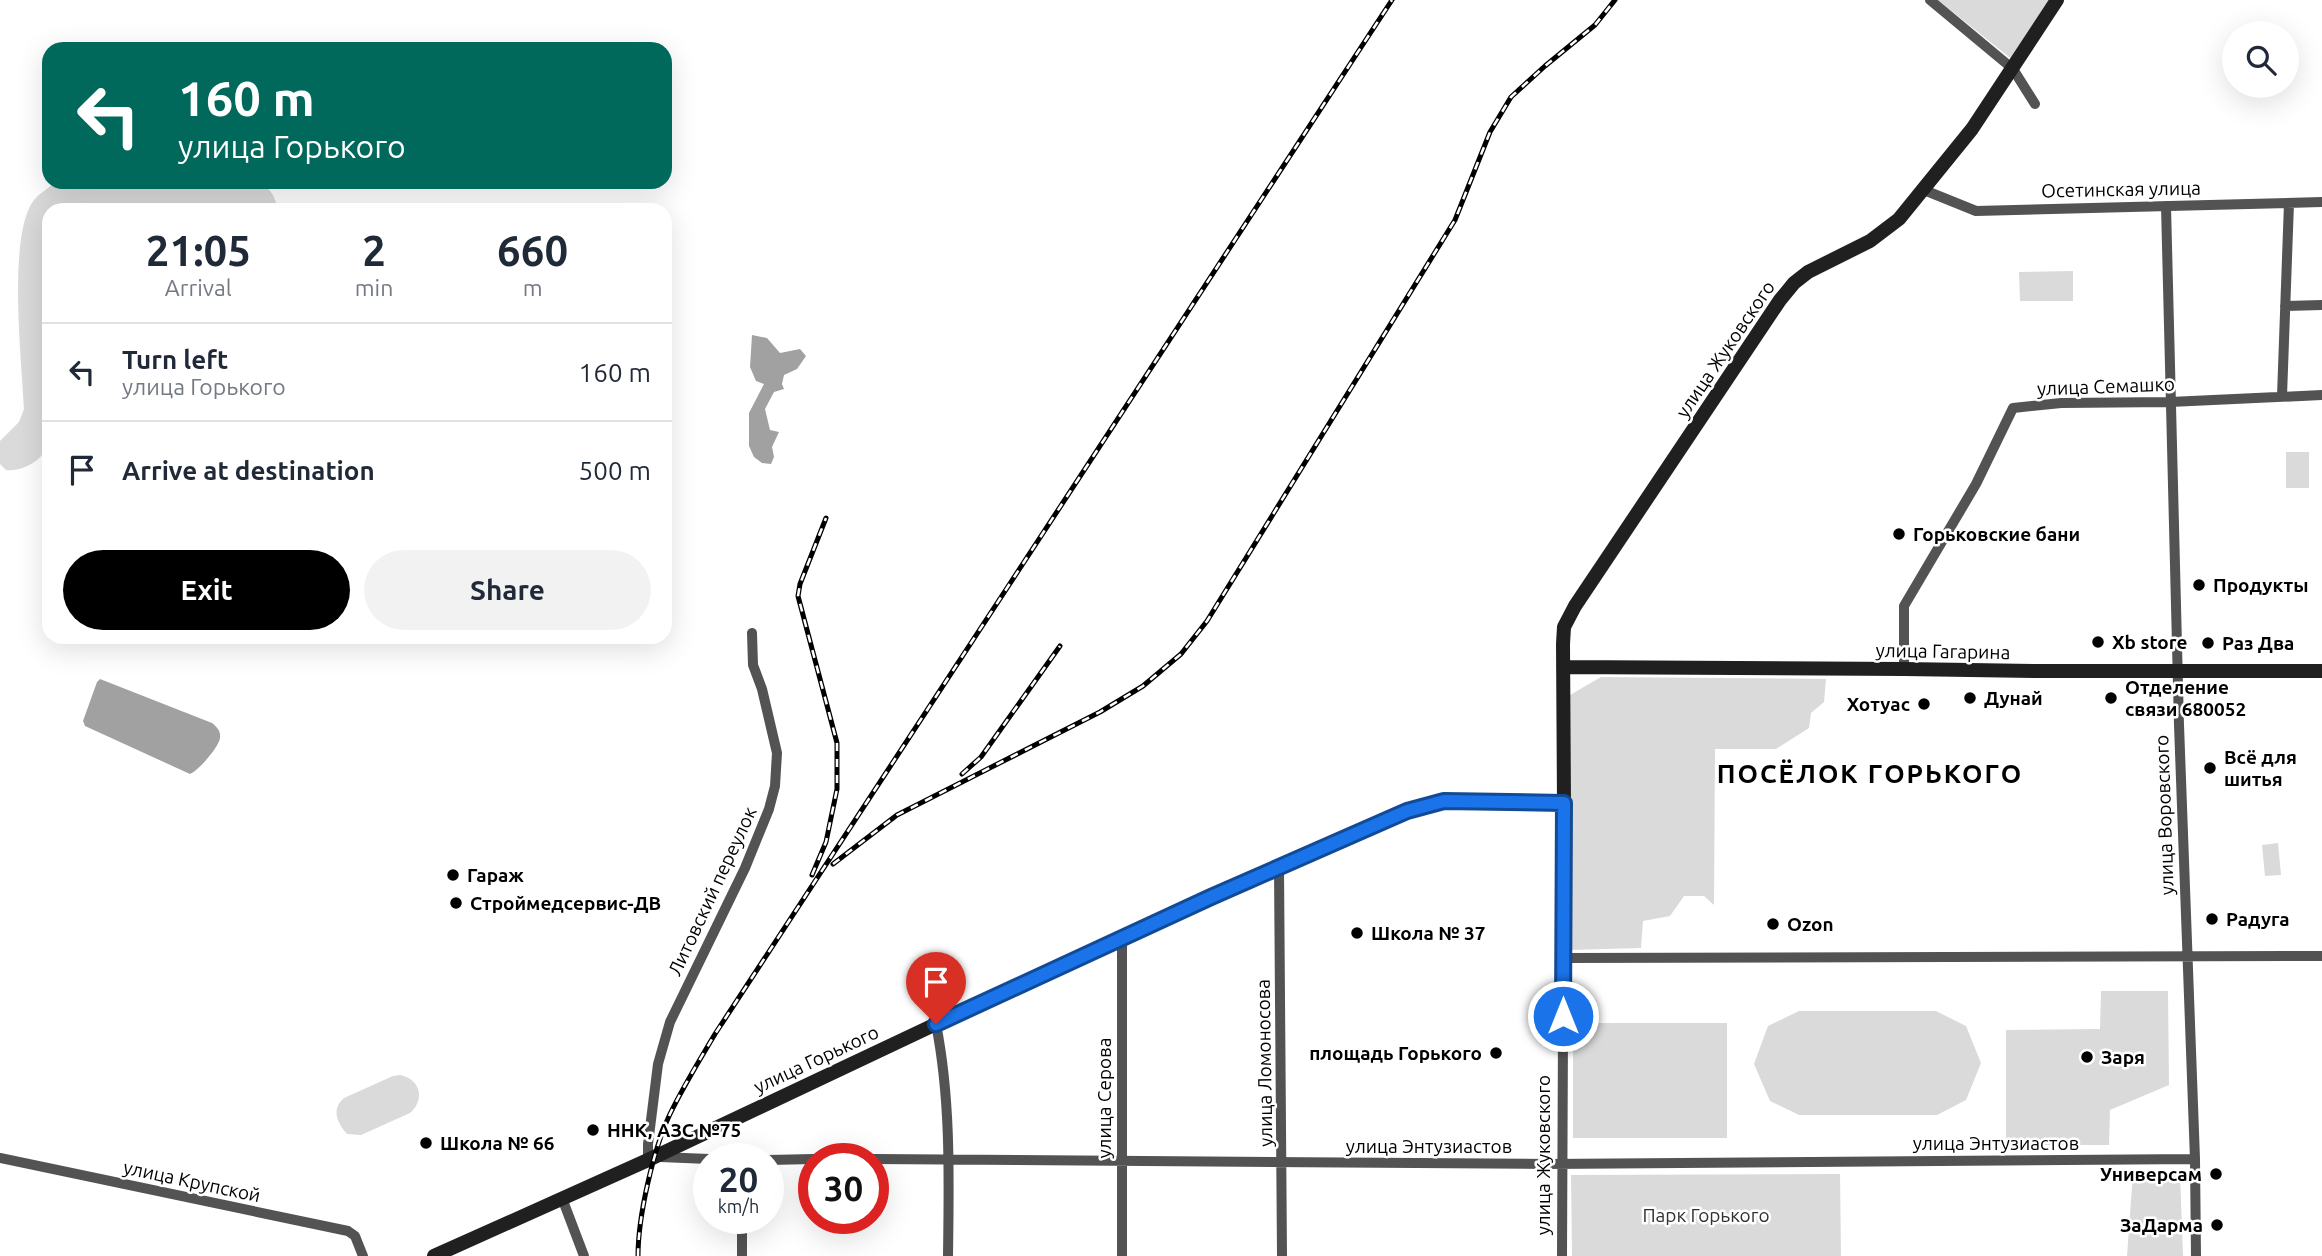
<!DOCTYPE html>
<meta charset="utf-8">
<style>
body{margin:0;font-family:Ubuntu,sans-serif;background:#f2f2f3;color:#1f2937;height:100vh;display:flex;flex-direction:column;font-size:26px;white-space:nowrap}
*{box-sizing:border-box;margin:0}
p{font-size:23px;color:#747a83}
.icon{flex:none;width:38px;height:38px;fill:none;stroke:currentColor;stroke-width:2;stroke-linecap:round;stroke-linejoin:round}
.map{position:relative;flex:1;overflow:hidden}
.details{position:absolute;left:42px;top:203px;width:630px;height:441px;display:flex;flex-direction:column;background:#fff;border-radius:21px;box-shadow:0 7px 28px #0002}
.details>*{flex:none}
.banner{position:absolute;left:42px;top:42px;width:630px;height:147px;border-radius:21px;box-shadow:0 7px 28px #0002;background:#00695c;color:#fff;overflow:hidden}
.controls{position:absolute;left:2222px;top:21px;display:grid;gap:14px}
.controls a{display:grid;place-items:center;width:77px;height:77px;border-radius:50%;background:#fff;box-shadow:0 7px 28px #0002;font-size:35px}
.speed{position:absolute;left:693px;top:1143px;display:flex;gap:14px;font-size:35px;font-weight:700;text-align:center}
.speed>*{display:grid;place-content:center;width:91px;height:91px;border-radius:50%;background:#fff;box-shadow:0 7px 28px #0002;line-height:1}
.speed small{font-size:18px;font-weight:400}
.speed .limit{border:10px solid #d22;background:#fff;color:#111}
.pin{position:absolute;display:grid;place-items:center;width:60px;height:60px;color:#fff;margin:-72px -30px;border-radius:50% 50% 50% 0;rotate:-45deg;box-shadow:0 0 7px #0007}
.pin .icon{rotate:45deg}
.me{position:absolute;width:77px;margin:-38px;rotate:0deg;stroke-linejoin:round;filter:drop-shadow(0 0 5px #0008)}
.turn{display:flex;align-items:center;gap:24px;height:147px;padding:0 21px;font-size:32px}
.turn .icon{width:91px;height:91px;stroke-width:2.5}
.turn b{display:block;font-size:49px;line-height:60px}
.eta{display:flex;justify-content:space-evenly;align-items:center;height:119px;text-align:center}
.eta b{font-size:42px;font-weight:700;line-height:49px}
.button{display:flex;gap:14px;margin-top:auto;padding:14px 21px}
.button a{flex:1;height:80px;border-radius:42px;background:#000;color:#fff;font-size:28px;font-weight:700;line-height:80px;text-align:center}
.button a+a{background:#f2f2f3;color:#1f2937}
ul{padding:0;list-style:none}
li{display:flex;align-items:center;gap:21px;height:98px;padding:0 21px;border-top:2px solid #e0e1e3}
li div{flex:1}
li b{display:block;font-size:26px}
li em{font-style:normal}
.map>svg:first-child{display:block}
.green{fill:#dadada}
.water{fill:#a1a1a1}
.lines{fill:none;stroke-linecap:round;stroke-linejoin:round}
.street{stroke:#535353;stroke-width:10}
.secondary{stroke:#202020;stroke-width:14}
.rail-casing{stroke:#000;stroke-width:5}
.rail{stroke:#fff;stroke-width:2.5;stroke-dasharray:8;stroke-linecap:butt}
.route-casing{stroke:#114b97;stroke-width:18}
.route{stroke:#1a73e8;stroke-width:12}
.poi-dot{fill:#000;stroke:#fff;stroke-width:2.5}
.labels{text-anchor:middle;stroke-width:5;stroke-linejoin:round;paint-order:stroke}
.street-label{font-size:19px;fill:#000;stroke:#fff}
.poi-label{font-size:19px;font-weight:bold;fill:#000;stroke:#fff;text-anchor:start}
.park-label{font-size:19px;fill:#313131;stroke:#fff}
.district-label{font-size:26px;font-weight:bold;letter-spacing:2px;fill:#000;stroke:#fff}
</style>
<div class="map">
<svg width="2322" height="1256" viewBox="0 0 2322 1256">
<rect width="100%" height="100%" fill="#fff"/>
<path class="green" d="M 1938,0 L 2062,0 L 2014,61 Z
M 55,182 L 263,182 L 273,195 L 279,210 L 49,210 L 49,397 L 46,401 C 49,425 56,448 33,463 C 24,468 16,471 6,470 L 0,464 L 0,441 L 19,422 L 24,409 C 22,362 7,235 34,200 C 40,193 49,188 55,182 Z
M 2073,271 L 2073,301 L 2020,301 L 2019,272 Z
M 2286,452 L 2309,452 L 2309,488 L 2286,488 Z
M 1601,677 L 1826,679 L 1824,702 L 1811,713 L 1809,728 L 1776,749 L 1715,749 L 1714,905 L 1704,896 L 1684,896 L 1670,916 L 1643,921 L 1641,948 L 1569,950 L 1570,695 Z
M 2278,843 L 2281,875 L 2265,876 L 2262,845 Z
M 2101,991 L 2168,991 L 2169,1085 L 2110,1110 L 2109,1145 L 2006,1145 L 2006,1030 L 2100,1029 Z
M 1799,1011 L 1936,1011 L 1966,1026 L 1981,1063 L 1966,1100 L 1937,1115 L 1799,1115 L 1770,1101 L 1754,1064 L 1768,1026 Z
M 1573,1023 L 1727,1023 L 1727,1138 L 1573,1138 Z
M 400,1075 C 421,1079 425,1100 410,1113 L 361,1135 L 347,1134 C 337,1123 331,1109 344,1098 L 393,1076 Z
M 2133,1173 L 2180,1173 L 2183,1256 L 2127,1256 Z
M 1840,1174 L 1841,1256 L 1572,1256 L 1571,1175 Z"/>
<path class="water" d="M 752,335 L 767,338 L 780,353 L 800,349 L 806,356 L 797,369 L 784,375 L 782,384 L 784,389 L 774,392 L 765,409 L 770,430 L 779,432 L 772,447 L 774,457 L 771,464 L 762,463 L 754,457 L 749,446 L 749,413 L 764,384 L 756,381 L 750,367 Z
M 100,679 L 212,723 C 217,727 221,731 220,738 C 219,747 198,771 190,774 L 85,726 L 83,721 L 97,682 Z"/>
<g class="lines">
<path class="street" d="M 1930,0 L 2013,69 L 2035,104
M 1924,190 L 1976,211 L 2322,202
M 2166,206 L 2179,725 L 2195,1159 L 2196,1256
M 2285,306 L 2322,305
M 2282,396 L 2289,203
M 1904,669 L 1904,606 L 1976,484 L 2013,408 L 2061,403 L 2170,402 L 2322,395
M 1279,869 L 1282,1256
M 1563,958 L 2322,956
M 936,1024 C 951,1100 949,1179 948,1256
M 660,1157 L 709,1159
M 0,1158 L 348,1231 L 355,1236 L 363,1256
M 873,1159 L 1548,1164 L 2195,1159
M 648,1160 L 648,1144 L 658,1064 L 670,1022 L 745,868 L 769,809 L 775,786 L 777,753 L 762,689 L 753,665 L 752,633
M 768,1160 L 814,1159
M 562,1198 L 584,1256
M 742,1218 L 742,1256
M 1122,1256 L 1122,939
M 1562,1256 L 1564,803"/>
<path class="secondary" d="M 1563,667 L 1904,669 L 2036,671 L 2322,671
M 434,1256 L 648,1160 L 936,1024 L 1211,897 L 1407,811 L 1444,801 L 1564,803 L 1563,644 L 1564,627 L 1575,606 L 1780,300 L 1794,283 L 1808,272 L 1870,241 L 1899,219 L 1972,129 L 2057,0"/>
<defs>
<path id="rail" d="M 962,774 L 981,757 L 1060,646
M 833,864 L 897,815 L 1100,712 L 1143,686 L 1181,654 L 1207,621 L 1455,220 L 1490,132 L 1511,97 L 1545,66 L 1595,25 L 1615,0
M 812,875 L 826,842 L 837,789 L 837,743 L 798,596 L 800,584 L 826,518
M 638,1256 C 638,1217 653,1150 670,1114 C 683,1087 699,1061 715,1034 L 1392,0"/>
</defs>
<use href="#rail" class="rail-casing"/>
<use href="#rail" class="rail"/>
</g>
<g class="lines">
<defs>
<path id="route" d="M 936,1024 L 1211,897 L 1407,811 L 1444,801 L 1564,803 L 1563,1016"/>
</defs>
<use href="#route" class="route-casing"/>
<use href="#route" class="route"/>
</g>
<g class="poi-dot">
<circle cx="1899" cy="534" r="7"/>
<circle cx="2199" cy="585" r="7"/>
<circle cx="2098" cy="642" r="7"/>
<circle cx="2208" cy="643" r="7"/>
<circle cx="1970" cy="698" r="7"/>
<circle cx="2111" cy="698" r="7"/>
<circle cx="1924" cy="704" r="7"/>
<circle cx="2210" cy="768" r="7"/>
<circle cx="453" cy="875" r="7"/>
<circle cx="456" cy="903" r="7"/>
<circle cx="2212" cy="919" r="7"/>
<circle cx="1773" cy="924" r="7"/>
<circle cx="1357" cy="933" r="7"/>
<circle cx="1496" cy="1053" r="7"/>
<circle cx="2087" cy="1057" r="7"/>
<circle cx="593" cy="1130" r="7"/>
<circle cx="426" cy="1143" r="7"/>
<circle cx="2216" cy="1174" r="7"/>
<circle cx="2217" cy="1225" r="7"/>
</g>
<g class="labels">
<g class="street-label">
<text transform="translate(2121 189) rotate(-1)" y="7">Осетинская улица</text>
<text transform="translate(1725 349) rotate(-56)" y="7">улица Жуковского</text>
<text transform="translate(2106 386) rotate(-2)" y="7">улица Семашко</text>
<text transform="translate(1943 651) rotate(1)" y="7">улица Гагарина</text>
<text transform="translate(2164 815) rotate(-92)" y="7">улица Воровского</text>
<text transform="translate(712 891) rotate(-65)" y="7">Литовский переулок</text>
<text transform="translate(816 1059) rotate(-25)" y="7">улица Горького</text>
<text transform="translate(1264 1063) rotate(-91)" y="7">улица Ломоносова</text>
<text transform="translate(1104 1098) rotate(-90)" y="7">улица Серова</text>
<text x="1996" y="1150">улица Энтузиастов</text>
<text x="1429" y="1153">улица Энтузиастов</text>
<text transform="translate(1543 1155) rotate(-90)" y="7">улица Жуковского</text>
<text transform="translate(192 1181) rotate(12)" y="7">улица Крупской</text>
</g>
<g class="poi-label">
<text x="1913" y="541">Горьковские бани</text>
<text x="2213" y="592">Продукты</text>
<text x="2112" y="649">Xb store</text>
<text x="2222" y="650">Раз Два</text>
<text x="2125" y="694">Отделение<tspan x="2125" dy="22">связи 680052</tspan></text>
<text x="1984" y="705">Дунай</text>
<text x="1910" y="711" text-anchor="end">Хотуас</text>
<text x="2224" y="764">Всё для<tspan x="2224" dy="22">шитья</tspan></text>
<text x="467" y="882">Гараж</text>
<text x="470" y="910">Строймедсервис-ДВ</text>
<text x="2226" y="926">Радуга</text>
<text x="1787" y="931">Ozon</text>
<text x="1371" y="940">Школа № 37</text>
<text x="1482" y="1060" text-anchor="end">площадь Горького</text>
<text x="2101" y="1064">Заря</text>
<text x="607" y="1137">ННК, АЗС №75</text>
<text x="440" y="1150">Школа № 66</text>
<text x="2202" y="1181" text-anchor="end">Универсам</text>
<text x="2203" y="1232" text-anchor="end">ЗаДарма</text>
</g>
<g class="park-label">
<text x="1706" y="1222">Парк Горького</text>
</g>
<g class="district-label">
<text x="1870" y="783">ПОСЁЛОК ГОРЬКОГО</text>
</g>
</g>
</svg>
<div class="controls">
<a><svg class="icon" aria-label="search" viewBox="0 0 24 24"><circle cx="10" cy="10" r="6"/><path d="M15 15l6 6"/></svg></a>
</div>
<div class="speed"><div>20<small>km/h</small></div><div class="limit">30</div></div>
<div class="pin" style="left:936px;top:1024px;background:#d93025"><svg class="icon" aria-label="arrive" viewBox="0 0 24 24"><path d="M6 21V4h12l-3 4 3 4H6"/></svg></div>
<svg class="me" style="left:1563px;top:1016px" viewBox="-20 -20 40 40"><circle r="17" fill="#1a73e8" stroke="#fff" stroke-width="3"/><path d="M0-11L8 9 0 5-8 9z" fill="#fff"/></svg>
<div class="banner">
<div class="turn"><svg class="icon" aria-label="left" viewBox="0 0 24 24"><path d="M17 20v-9H6M10 6l-5 5 5 5"/></svg><div><b>160 m</b>улица Горького</div></div>
</div>
<section class="details">
<div class="eta">
<div><b>21:05</b><p>Arrival</p></div>
<div><b>2</b><p>min</p></div>
<div><b>660</b><p>m</p></div>
</div>
<ul>
<li><svg class="icon" aria-label="left" viewBox="0 0 24 24"><path d="M17 20v-9H6M10 6l-5 5 5 5"/></svg><div><b>Turn left</b><p>улица Горького</p></div><em>160 m</em></li>
<li><svg class="icon" aria-label="arrive" viewBox="0 0 24 24"><path d="M6 21V4h12l-3 4 3 4H6"/></svg><div><b>Arrive at destination</b></div><em>500 m</em></li>
</ul>
<div class="button"><a>Exit</a><a>Share</a></div>
</section>
</div>
